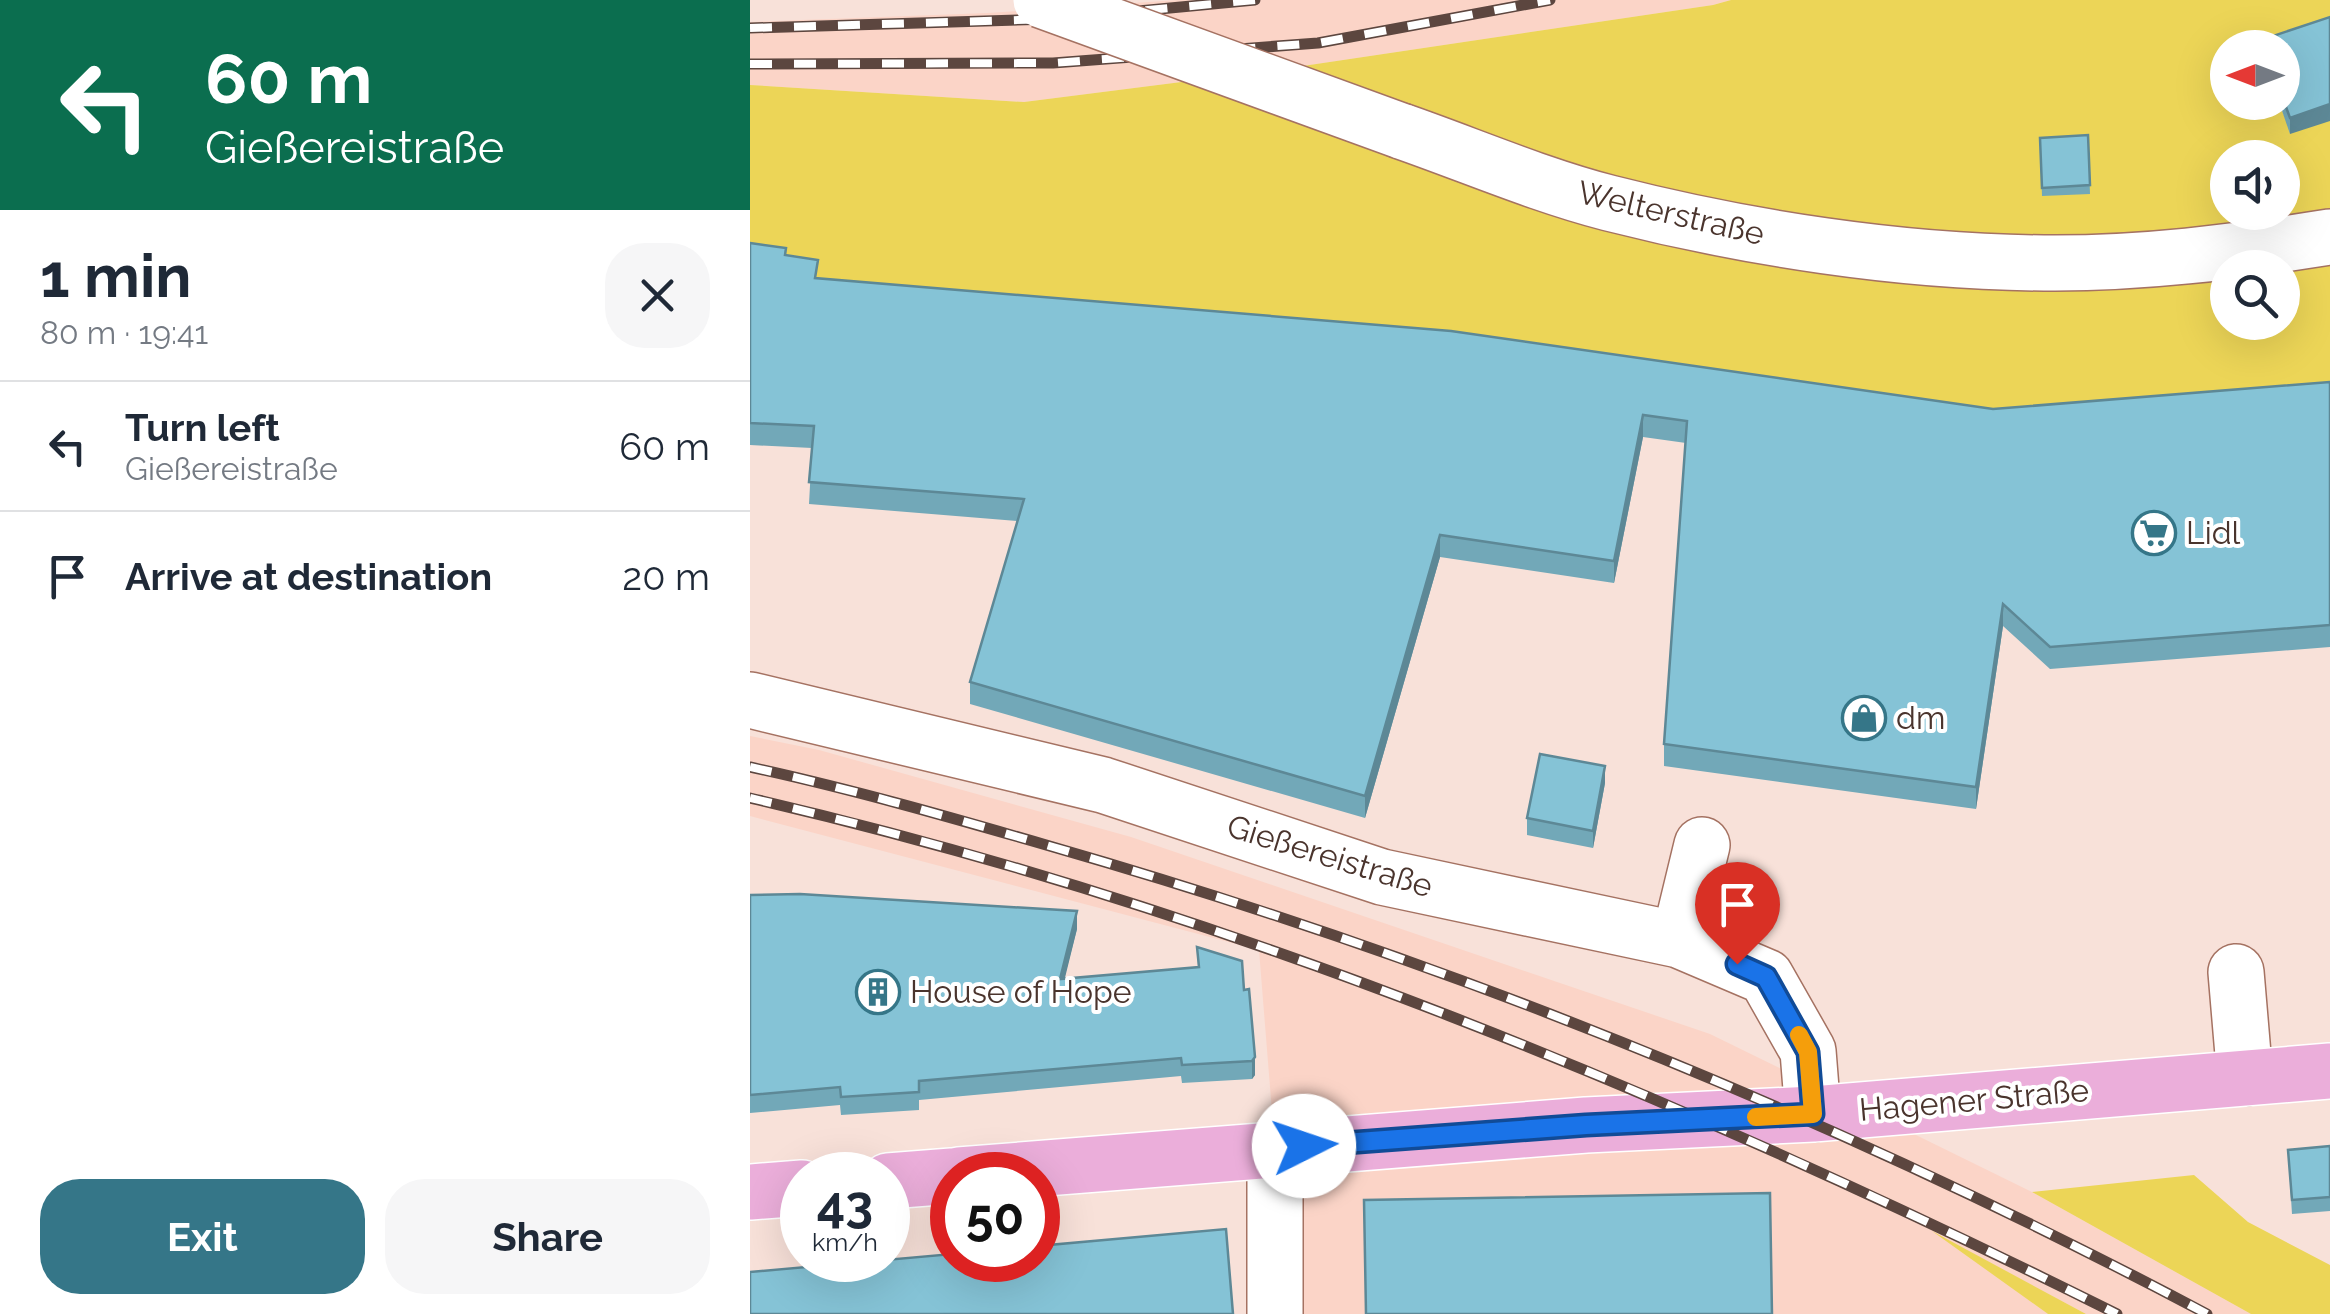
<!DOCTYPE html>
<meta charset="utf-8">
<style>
body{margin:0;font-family:Raleway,sans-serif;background:#f6f6f7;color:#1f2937;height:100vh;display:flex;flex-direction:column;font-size:38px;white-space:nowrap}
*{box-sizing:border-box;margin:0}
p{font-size:32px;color:#747a83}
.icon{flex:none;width:55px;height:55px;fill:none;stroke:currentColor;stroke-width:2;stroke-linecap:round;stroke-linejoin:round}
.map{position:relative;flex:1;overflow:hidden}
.sheet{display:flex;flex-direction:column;background:#fff;width:750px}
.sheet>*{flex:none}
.top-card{background:#0b6e4f;color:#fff;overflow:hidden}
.needle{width:65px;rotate:270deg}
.fabs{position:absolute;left:1460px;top:30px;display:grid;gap:20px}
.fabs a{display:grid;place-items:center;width:90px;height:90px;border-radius:50%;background:#fff;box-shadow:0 10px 40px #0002;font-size:50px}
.speed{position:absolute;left:30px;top:1152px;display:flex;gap:20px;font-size:50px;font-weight:700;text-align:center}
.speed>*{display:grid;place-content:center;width:130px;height:130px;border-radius:50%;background:#fff;box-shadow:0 10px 40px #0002;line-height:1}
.speed small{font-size:25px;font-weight:400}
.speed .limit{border:15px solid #d22;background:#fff;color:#111}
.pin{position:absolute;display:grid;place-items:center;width:85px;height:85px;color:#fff;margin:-102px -42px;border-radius:50% 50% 50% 0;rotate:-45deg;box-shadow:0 0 10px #0007}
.pin .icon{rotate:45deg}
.me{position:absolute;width:110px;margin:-55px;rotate:86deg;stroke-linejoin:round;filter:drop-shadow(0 0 8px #0008)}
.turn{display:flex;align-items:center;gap:35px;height:210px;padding:0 40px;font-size:45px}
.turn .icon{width:130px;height:130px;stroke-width:2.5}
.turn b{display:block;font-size:70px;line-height:85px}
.round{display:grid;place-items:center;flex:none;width:105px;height:105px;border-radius:40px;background:#f6f6f7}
.overview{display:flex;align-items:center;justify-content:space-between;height:170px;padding:0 40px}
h1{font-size:60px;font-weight:700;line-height:75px}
.primary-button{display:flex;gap:20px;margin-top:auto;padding:20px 40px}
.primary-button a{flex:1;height:115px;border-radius:40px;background:#357688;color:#fff;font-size:40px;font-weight:700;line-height:115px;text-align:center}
.primary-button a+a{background:#f6f6f7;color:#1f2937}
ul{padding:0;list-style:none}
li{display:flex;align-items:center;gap:30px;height:130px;padding:0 40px;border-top:2px solid #e0e1e3}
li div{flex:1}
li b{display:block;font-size:38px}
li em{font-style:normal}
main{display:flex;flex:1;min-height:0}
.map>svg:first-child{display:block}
.built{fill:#fbd4c7}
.green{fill:#ecd557;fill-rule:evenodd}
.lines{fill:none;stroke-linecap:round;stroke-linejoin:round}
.minor-casing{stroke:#a57262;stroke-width:58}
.major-casing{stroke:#fff;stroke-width:58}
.minor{stroke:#fff;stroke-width:55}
.major{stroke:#ebaeda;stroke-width:55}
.rail-casing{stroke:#5c463f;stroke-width:11}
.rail{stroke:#fff;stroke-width:8;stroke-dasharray:22;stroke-linecap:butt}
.minor-bridge-casing{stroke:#a57262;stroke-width:58;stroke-linecap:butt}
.minor-bridge{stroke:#fff;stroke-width:55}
.wall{fill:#72a8b8}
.shaded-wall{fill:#5d8896}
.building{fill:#85c3d6;stroke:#5d8896;stroke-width:2.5}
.route-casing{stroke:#114b97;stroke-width:25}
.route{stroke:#1a73e8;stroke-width:18}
.slow{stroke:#f59e0b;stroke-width:18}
.labels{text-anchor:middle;stroke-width:8;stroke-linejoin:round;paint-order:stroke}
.street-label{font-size:32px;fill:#4a342d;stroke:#fff}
.poi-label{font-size:32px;fill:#4a342d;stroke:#fff;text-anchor:start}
</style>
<main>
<section class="sheet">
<div class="top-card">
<div class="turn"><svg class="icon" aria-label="left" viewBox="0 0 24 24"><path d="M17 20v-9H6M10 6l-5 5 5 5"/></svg><div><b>60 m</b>Gießereistraße</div></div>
</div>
<div class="overview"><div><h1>1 min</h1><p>80 m · 19:41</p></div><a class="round"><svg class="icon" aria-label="close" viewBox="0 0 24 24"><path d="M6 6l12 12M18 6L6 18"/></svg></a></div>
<ul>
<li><svg class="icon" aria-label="left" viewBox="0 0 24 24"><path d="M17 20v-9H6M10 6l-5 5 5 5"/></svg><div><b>Turn left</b><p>Gießereistraße</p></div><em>60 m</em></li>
<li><svg class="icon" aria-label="arrive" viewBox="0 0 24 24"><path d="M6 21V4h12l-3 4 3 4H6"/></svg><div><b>Arrive at destination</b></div><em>20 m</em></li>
</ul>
<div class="primary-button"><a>Exit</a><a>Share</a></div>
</section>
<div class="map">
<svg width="1580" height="1314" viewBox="0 0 1580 1314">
<rect width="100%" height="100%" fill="#f8e1d9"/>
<path class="built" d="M 428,0 L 981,0 L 963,5 L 526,70 L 274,102 L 0,85 L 0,22 L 238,13 Z
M 0,736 L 69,750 L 381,837 L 960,1034 L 1282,1192 L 1501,1314 L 1336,1314 L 1192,1237 L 1298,1314 L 526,1314 L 525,1149 L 509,950 L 0,816 Z"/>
<path class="green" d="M 981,0 L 1580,0 L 1580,34 L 1532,48 L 1478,48 L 1478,102 L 1529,103 L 1537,123 L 1580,121 L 1580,404 L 1243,431 L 75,301 L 0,266 L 0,85 L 274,102 L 526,70 L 963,5 ZM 1478,158 L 1532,158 L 1532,212 L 1478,212 ZM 1478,268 L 1532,268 L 1532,322 L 1478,322 Z
M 1444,1175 L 1498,1222 L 1580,1265 L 1580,1314 L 1501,1314 L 1282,1192 Z
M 1182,1231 L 1336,1314 L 1298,1314 Z"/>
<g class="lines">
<defs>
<path id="minor" d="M 651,131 C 720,155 789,185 859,203 C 996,238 1151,262 1294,263 C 1390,264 1485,252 1580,237
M 0,700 L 353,785 L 632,877 L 929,940 L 1016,977 L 1058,1051 L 1063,1114
M 929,940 L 952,845
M 1486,972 L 1495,1078
M 525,1149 L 525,1314"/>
<path id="major" d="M 209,1175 L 836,1125 L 1063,1114 L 1580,1071
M 138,1181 L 202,1176
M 0,1192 L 52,1188"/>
</defs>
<use href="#minor" class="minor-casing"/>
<use href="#major" class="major-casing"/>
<use href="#minor" class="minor"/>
<use href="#major" class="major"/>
<defs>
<path id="rail" d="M 0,28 L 303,19 L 505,0
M 0,64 L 303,63 L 568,43 L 800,0
M 0,767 C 102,789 203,818 303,847 C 704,962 1089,1119 1457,1314
M 0,798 C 478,908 929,1096 1367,1314"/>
</defs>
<use href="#rail" class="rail-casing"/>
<use href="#rail" class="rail"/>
<defs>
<path id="minor-bridge" d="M 291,0 L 651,131"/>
</defs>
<use href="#minor-bridge" class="minor-bridge-casing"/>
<use href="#minor-bridge" class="minor-bridge"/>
</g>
<path class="wall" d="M 1580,17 L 1540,134 L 1529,102 L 1532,102 L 1532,48 L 1514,48 L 1514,39 Z
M 1338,135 L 1340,194 L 1292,196 L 1290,138 Z
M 0,243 L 36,255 L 68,279 L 1243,409 L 1580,382 L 1580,647 L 1300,669 L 1253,626 L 1226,809 L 914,766 L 914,744 L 936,443 L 893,437 L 864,583 L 690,557 L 615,818 L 220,704 L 220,682 L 267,521 L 59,504 L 62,448 L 0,445 Z
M 855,783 L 843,848 L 777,835 L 777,818 Z
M 0,895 L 327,929 L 314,979 L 448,967 L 447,947 L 494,990 L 505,1075 L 502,1079 L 432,1083 L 431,1076 L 169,1100 L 169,1110 L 91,1115 L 90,1105 L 0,1113 Z
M 1580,1146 L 1580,1211 L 1542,1214 L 1538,1150 Z"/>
<path class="shaded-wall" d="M 1580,104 L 1580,121 L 1540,134 L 1540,118 Z
M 893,415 L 893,437 L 864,583 L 864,561 Z
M 690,535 L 690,557 L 615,818 L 615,796 Z
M 1253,604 L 1253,626 L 1226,809 L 1226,787 Z
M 855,766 L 855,783 L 843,848 L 843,831 Z
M 327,911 L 327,929 L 310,998 L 310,979 Z
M 505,1057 L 505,1075 L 502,1079 L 502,1061 Z"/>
<path class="building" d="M 1580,17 L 1580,104 L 1540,118 L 1532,96 L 1532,48 L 1516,48 L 1514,39 Z
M 1338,135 L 1340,185 L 1292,188 L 1290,138 Z
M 0,243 L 36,248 L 35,255 L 68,260 L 65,278 L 701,331 L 1243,409 L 1580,382 L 1580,625 L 1300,647 L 1253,604 L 1226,787 L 914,744 L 937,421 L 893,415 L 864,561 L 690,535 L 615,796 L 220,682 L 274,499 L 59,482 L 64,426 L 0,423 Z
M 790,754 L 855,766 L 843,831 L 777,818 Z
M 50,894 L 327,911 L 310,979 L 449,967 L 447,947 L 492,961 L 494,990 L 499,989 L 505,1057 L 502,1061 L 432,1065 L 431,1058 L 169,1081 L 169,1092 L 91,1097 L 90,1087 L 0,1095 L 0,895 Z
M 1580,1146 L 1580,1197 L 1542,1200 L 1538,1150 Z
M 1020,1193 L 1022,1314 L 616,1314 L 614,1200 Z
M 476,1229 L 483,1314 L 0,1314 L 0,1272 L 202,1254 L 202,1260 L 288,1260 L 288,1246 Z"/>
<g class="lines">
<defs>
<path id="route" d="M 554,1146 L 836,1125 L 1063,1114 L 1058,1052 L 1016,977 L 987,964"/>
</defs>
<use href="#route" class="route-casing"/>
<use href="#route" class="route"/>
<path class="slow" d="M 1006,1117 L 1063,1114 L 1058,1052 L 1049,1035"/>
</g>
<defs>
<symbol id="supermarket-ring" viewBox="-11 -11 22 22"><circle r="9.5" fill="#fff" stroke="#357688" stroke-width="1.5"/><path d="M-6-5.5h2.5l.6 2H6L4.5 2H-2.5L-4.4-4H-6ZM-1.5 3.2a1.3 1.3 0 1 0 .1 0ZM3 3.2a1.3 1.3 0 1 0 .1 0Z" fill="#357688"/></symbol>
<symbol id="shop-ring" viewBox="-11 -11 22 22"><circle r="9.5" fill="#fff" stroke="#357688" stroke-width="1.5"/><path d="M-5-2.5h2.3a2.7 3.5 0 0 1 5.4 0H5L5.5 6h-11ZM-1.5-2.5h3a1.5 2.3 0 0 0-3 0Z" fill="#357688"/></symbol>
<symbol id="building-ring" viewBox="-11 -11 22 22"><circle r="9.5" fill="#fff" stroke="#357688" stroke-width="1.5"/><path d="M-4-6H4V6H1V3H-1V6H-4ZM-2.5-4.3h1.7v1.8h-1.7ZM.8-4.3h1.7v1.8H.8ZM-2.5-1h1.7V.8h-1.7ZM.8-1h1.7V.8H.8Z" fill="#357688"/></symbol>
</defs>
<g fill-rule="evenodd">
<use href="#supermarket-ring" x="1379" y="508" width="50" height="50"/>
<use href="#shop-ring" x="1089" y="693" width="50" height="50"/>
<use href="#building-ring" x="103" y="967" width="50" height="50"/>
</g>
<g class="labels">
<g class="street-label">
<text transform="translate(921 213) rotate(13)" y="11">Welterstraße</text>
<text transform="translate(580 856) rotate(17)" y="11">Gießereistraße</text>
<text transform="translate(1224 1100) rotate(-5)" y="11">Hagener Straße</text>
</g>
<g class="poi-label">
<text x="1436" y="544">Lidl</text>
<text x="1146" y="729">dm</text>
<text x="160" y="1003">House of Hope</text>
</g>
</g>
</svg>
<div class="fabs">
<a><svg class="needle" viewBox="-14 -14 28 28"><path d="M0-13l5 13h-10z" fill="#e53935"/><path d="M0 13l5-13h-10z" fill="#747a83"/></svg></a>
<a><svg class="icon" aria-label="sound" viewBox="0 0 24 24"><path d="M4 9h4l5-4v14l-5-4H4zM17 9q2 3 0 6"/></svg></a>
<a><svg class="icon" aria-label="search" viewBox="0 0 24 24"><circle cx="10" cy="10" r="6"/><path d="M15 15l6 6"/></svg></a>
</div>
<div class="speed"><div>43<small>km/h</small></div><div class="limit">50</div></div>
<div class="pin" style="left:987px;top:964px;background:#d93025"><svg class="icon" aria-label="arrive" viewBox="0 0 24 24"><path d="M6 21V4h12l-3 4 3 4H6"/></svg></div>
<svg class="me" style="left:554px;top:1146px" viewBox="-20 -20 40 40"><circle r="19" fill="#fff"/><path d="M0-13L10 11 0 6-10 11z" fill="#1a73e8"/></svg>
</div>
</main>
